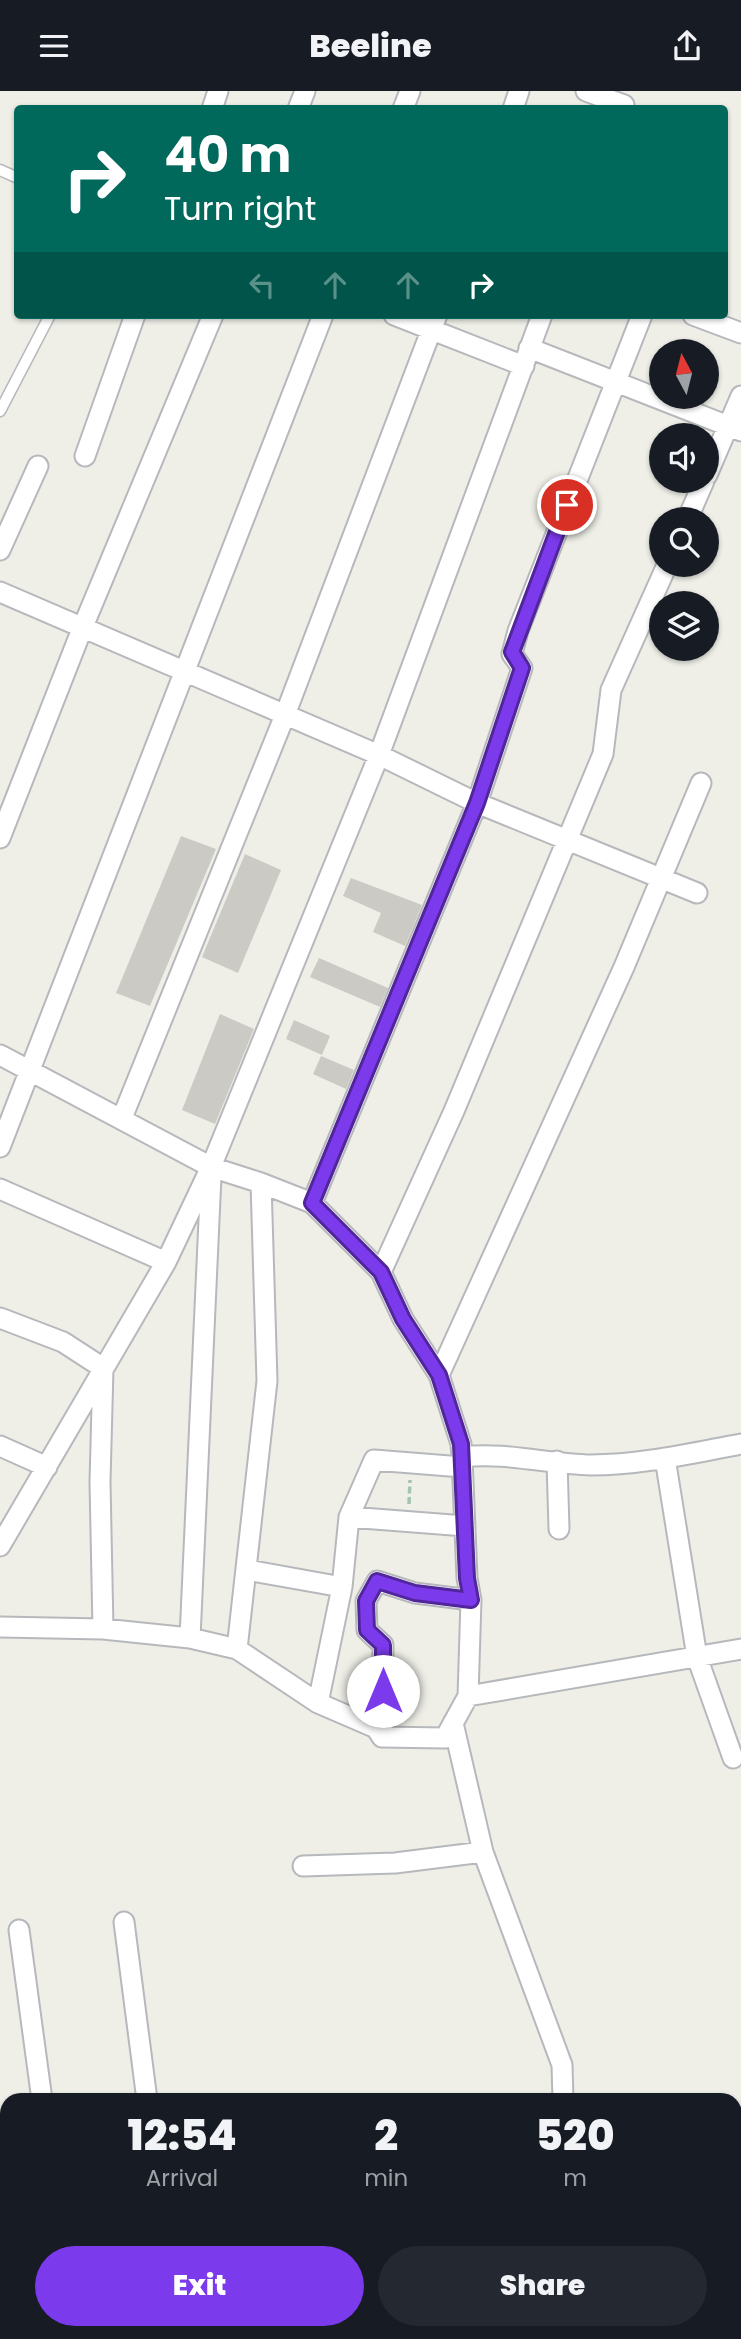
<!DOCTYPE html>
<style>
body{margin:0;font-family:Poppins,sans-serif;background:#242831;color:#f1f3f6;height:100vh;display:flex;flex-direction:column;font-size:26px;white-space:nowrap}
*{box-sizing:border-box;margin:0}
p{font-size:23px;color:#9ea1a6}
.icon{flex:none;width:38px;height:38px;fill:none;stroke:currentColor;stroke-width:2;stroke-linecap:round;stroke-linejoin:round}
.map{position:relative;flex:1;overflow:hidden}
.side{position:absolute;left:0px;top:2002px;width:742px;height:247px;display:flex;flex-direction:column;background:#171b24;border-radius:21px 21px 0 0;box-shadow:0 2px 5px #0004}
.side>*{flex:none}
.banner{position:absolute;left:14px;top:14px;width:714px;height:214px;border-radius:7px;box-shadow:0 2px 5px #0004;background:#00695c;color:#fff;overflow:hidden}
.needle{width:46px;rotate:353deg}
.tools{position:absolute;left:649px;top:248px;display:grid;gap:14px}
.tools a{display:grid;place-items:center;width:70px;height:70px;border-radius:50%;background:#171b24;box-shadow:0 2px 5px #0004;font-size:35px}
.pin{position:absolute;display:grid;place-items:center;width:60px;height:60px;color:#fff;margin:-30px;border:4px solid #fff;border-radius:50%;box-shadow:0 2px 7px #0007}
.me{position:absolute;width:77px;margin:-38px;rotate:0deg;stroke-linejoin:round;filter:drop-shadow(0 0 5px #0008)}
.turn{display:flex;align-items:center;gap:24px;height:147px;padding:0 35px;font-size:32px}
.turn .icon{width:91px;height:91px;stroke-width:2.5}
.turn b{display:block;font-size:49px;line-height:60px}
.lanes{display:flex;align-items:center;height:66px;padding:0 35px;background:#0003;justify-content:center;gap:35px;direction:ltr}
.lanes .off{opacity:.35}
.eta{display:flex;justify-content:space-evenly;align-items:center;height:119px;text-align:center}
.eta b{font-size:42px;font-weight:800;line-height:49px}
.button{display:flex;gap:14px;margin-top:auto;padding:14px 35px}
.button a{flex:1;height:80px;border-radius:42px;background:#7c3aed;color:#fff;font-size:28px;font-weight:800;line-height:80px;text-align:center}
.button a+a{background:#242831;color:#f1f3f6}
header{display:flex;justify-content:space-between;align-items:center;height:91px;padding:0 35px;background:#171b24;font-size:32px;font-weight:800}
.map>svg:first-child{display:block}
.building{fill:#cbcac4}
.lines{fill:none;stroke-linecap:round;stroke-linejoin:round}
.lane-casing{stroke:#b7b8bc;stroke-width:13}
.street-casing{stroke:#b7b8bc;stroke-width:23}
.path{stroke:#a1c4b3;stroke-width:3.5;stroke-dasharray:7 3.5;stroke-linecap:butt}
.lane{stroke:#fff;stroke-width:10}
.street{stroke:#fff;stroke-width:19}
.route-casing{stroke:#51269a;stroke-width:18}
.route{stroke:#7c3aed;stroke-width:12}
</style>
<header><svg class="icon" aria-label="menu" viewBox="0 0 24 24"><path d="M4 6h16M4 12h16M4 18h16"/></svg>Beeline<svg class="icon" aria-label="share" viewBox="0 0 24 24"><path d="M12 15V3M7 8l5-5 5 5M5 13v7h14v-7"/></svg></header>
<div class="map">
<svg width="741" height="2248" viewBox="0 0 741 2248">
<rect width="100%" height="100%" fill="#efefe8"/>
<path class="building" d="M 181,745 L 216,758 L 150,915 L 116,902 Z
M 245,763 L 281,779 L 238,882 L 202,866 Z
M 351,787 L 422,814 L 405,855 L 373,841 L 381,822 L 343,805 Z
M 319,867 L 388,897 L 380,916 L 310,886 Z
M 220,923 L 254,938 L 215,1033 L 182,1019 Z
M 294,929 L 330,945 L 322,964 L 286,948 Z
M 321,965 L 354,979 L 346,998 L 313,983 Z"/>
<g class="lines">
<defs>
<path id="lane" d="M 0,79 L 18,87
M 0,320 L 50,224"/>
<path id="street" d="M 586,0 L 624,14
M 212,18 L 218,0
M 298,18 L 305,0
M 403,18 L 410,0
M 513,18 L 519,0
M 394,224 L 524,275
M 693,224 L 741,242
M 529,257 L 741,340
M 85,365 L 135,224
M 707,384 L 741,305
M 687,429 L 704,390
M 0,459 L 38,375
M 0,501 L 379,664 L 477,712 L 697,802
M 0,747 L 82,538 L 213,224
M 0,964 L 211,1076 L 261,1092 L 312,1112 L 381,1181 L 403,1228 L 439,1284 L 461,1353 L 462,1366 C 506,1361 547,1373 591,1374 C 641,1374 692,1362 741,1353
M 122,1027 L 285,624 L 437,224
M 0,1056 L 323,224
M 0,1098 L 166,1171
M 312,1112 L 477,712 L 522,577 L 512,563 L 518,540 L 642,224
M 381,1181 L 454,1020 L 603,663 L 611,599 L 667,474
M 0,1227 L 63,1251 L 103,1277 L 100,1391 L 103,1538
M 439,1284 L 624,876 L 701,692
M 0,1355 L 47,1376
M 665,1367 L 697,1566 L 733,1667
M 557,1370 L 559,1438
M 349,1426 L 465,1435
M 0,1455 L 166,1171 L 211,1076 L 379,664 L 542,224
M 247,1479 L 342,1496 L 349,1426 L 374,1369 L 462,1376
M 0,1536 L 103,1538 L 190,1547 L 237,1558 L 318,1612 L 376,1637 L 382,1646 L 445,1647 L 468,1605 L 471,1509 L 467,1487 L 462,1366
M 190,1547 L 211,1085
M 237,1558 L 267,1290 L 261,1092
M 468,1605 L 741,1558
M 318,1612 L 342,1496
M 453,1632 L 483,1761 L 562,1974 L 563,2009
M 382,1646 L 383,1554 L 367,1539 L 366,1510 L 377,1490 L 415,1502 L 471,1509
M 303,1775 L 395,1772 L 483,1761
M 124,1831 L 147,2009
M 19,1839 L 42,2009
M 0,2050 L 7,2049
M 602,2242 L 732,2248
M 406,2248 L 407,2242
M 516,2248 L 517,2242"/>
</defs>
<use href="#lane" class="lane-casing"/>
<use href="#street" class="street-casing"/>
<path class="path" d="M 409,1413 L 410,1389"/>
<use href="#lane" class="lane"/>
<use href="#street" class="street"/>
</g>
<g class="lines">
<defs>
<path id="route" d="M 383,1600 L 383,1554 L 367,1539 L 366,1510 L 377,1490 L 415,1502 L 471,1509 L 467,1487 L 461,1353 L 439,1284 L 403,1228 L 381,1181 L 312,1112 L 477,712 L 522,577 L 512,561 L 567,414"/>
</defs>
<use href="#route" class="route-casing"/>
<use href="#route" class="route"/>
</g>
</svg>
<div class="tools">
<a><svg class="needle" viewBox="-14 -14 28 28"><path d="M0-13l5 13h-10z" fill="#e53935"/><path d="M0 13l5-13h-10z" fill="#9ea1a6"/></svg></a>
<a><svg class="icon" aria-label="sound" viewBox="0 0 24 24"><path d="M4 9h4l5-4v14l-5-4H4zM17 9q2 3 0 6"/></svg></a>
<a><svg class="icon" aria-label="search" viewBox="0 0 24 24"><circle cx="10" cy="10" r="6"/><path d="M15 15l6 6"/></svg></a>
<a><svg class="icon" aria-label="layers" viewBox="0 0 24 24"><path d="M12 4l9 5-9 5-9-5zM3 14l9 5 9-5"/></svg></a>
</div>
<div class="pin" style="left:567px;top:414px;background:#d93025"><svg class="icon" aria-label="arrive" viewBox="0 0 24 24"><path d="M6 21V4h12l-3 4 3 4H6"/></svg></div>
<svg class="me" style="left:383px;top:1600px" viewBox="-20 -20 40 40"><circle r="19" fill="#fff"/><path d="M0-13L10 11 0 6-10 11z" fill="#7c3aed"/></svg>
<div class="banner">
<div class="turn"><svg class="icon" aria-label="right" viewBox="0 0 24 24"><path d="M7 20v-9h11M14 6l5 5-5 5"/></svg><div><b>40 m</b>Turn right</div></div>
<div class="lanes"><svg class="icon off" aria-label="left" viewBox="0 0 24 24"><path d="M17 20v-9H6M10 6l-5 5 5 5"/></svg><svg class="icon off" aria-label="ahead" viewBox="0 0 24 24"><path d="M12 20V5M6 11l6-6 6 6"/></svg><svg class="icon off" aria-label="ahead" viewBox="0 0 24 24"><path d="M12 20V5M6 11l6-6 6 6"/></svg><svg class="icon" aria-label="right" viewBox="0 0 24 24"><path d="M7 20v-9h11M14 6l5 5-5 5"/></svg></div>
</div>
<section class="side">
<div class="eta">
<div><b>12:54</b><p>Arrival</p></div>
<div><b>2</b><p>min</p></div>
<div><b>520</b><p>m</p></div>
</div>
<div class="button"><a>Exit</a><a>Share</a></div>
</section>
</div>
